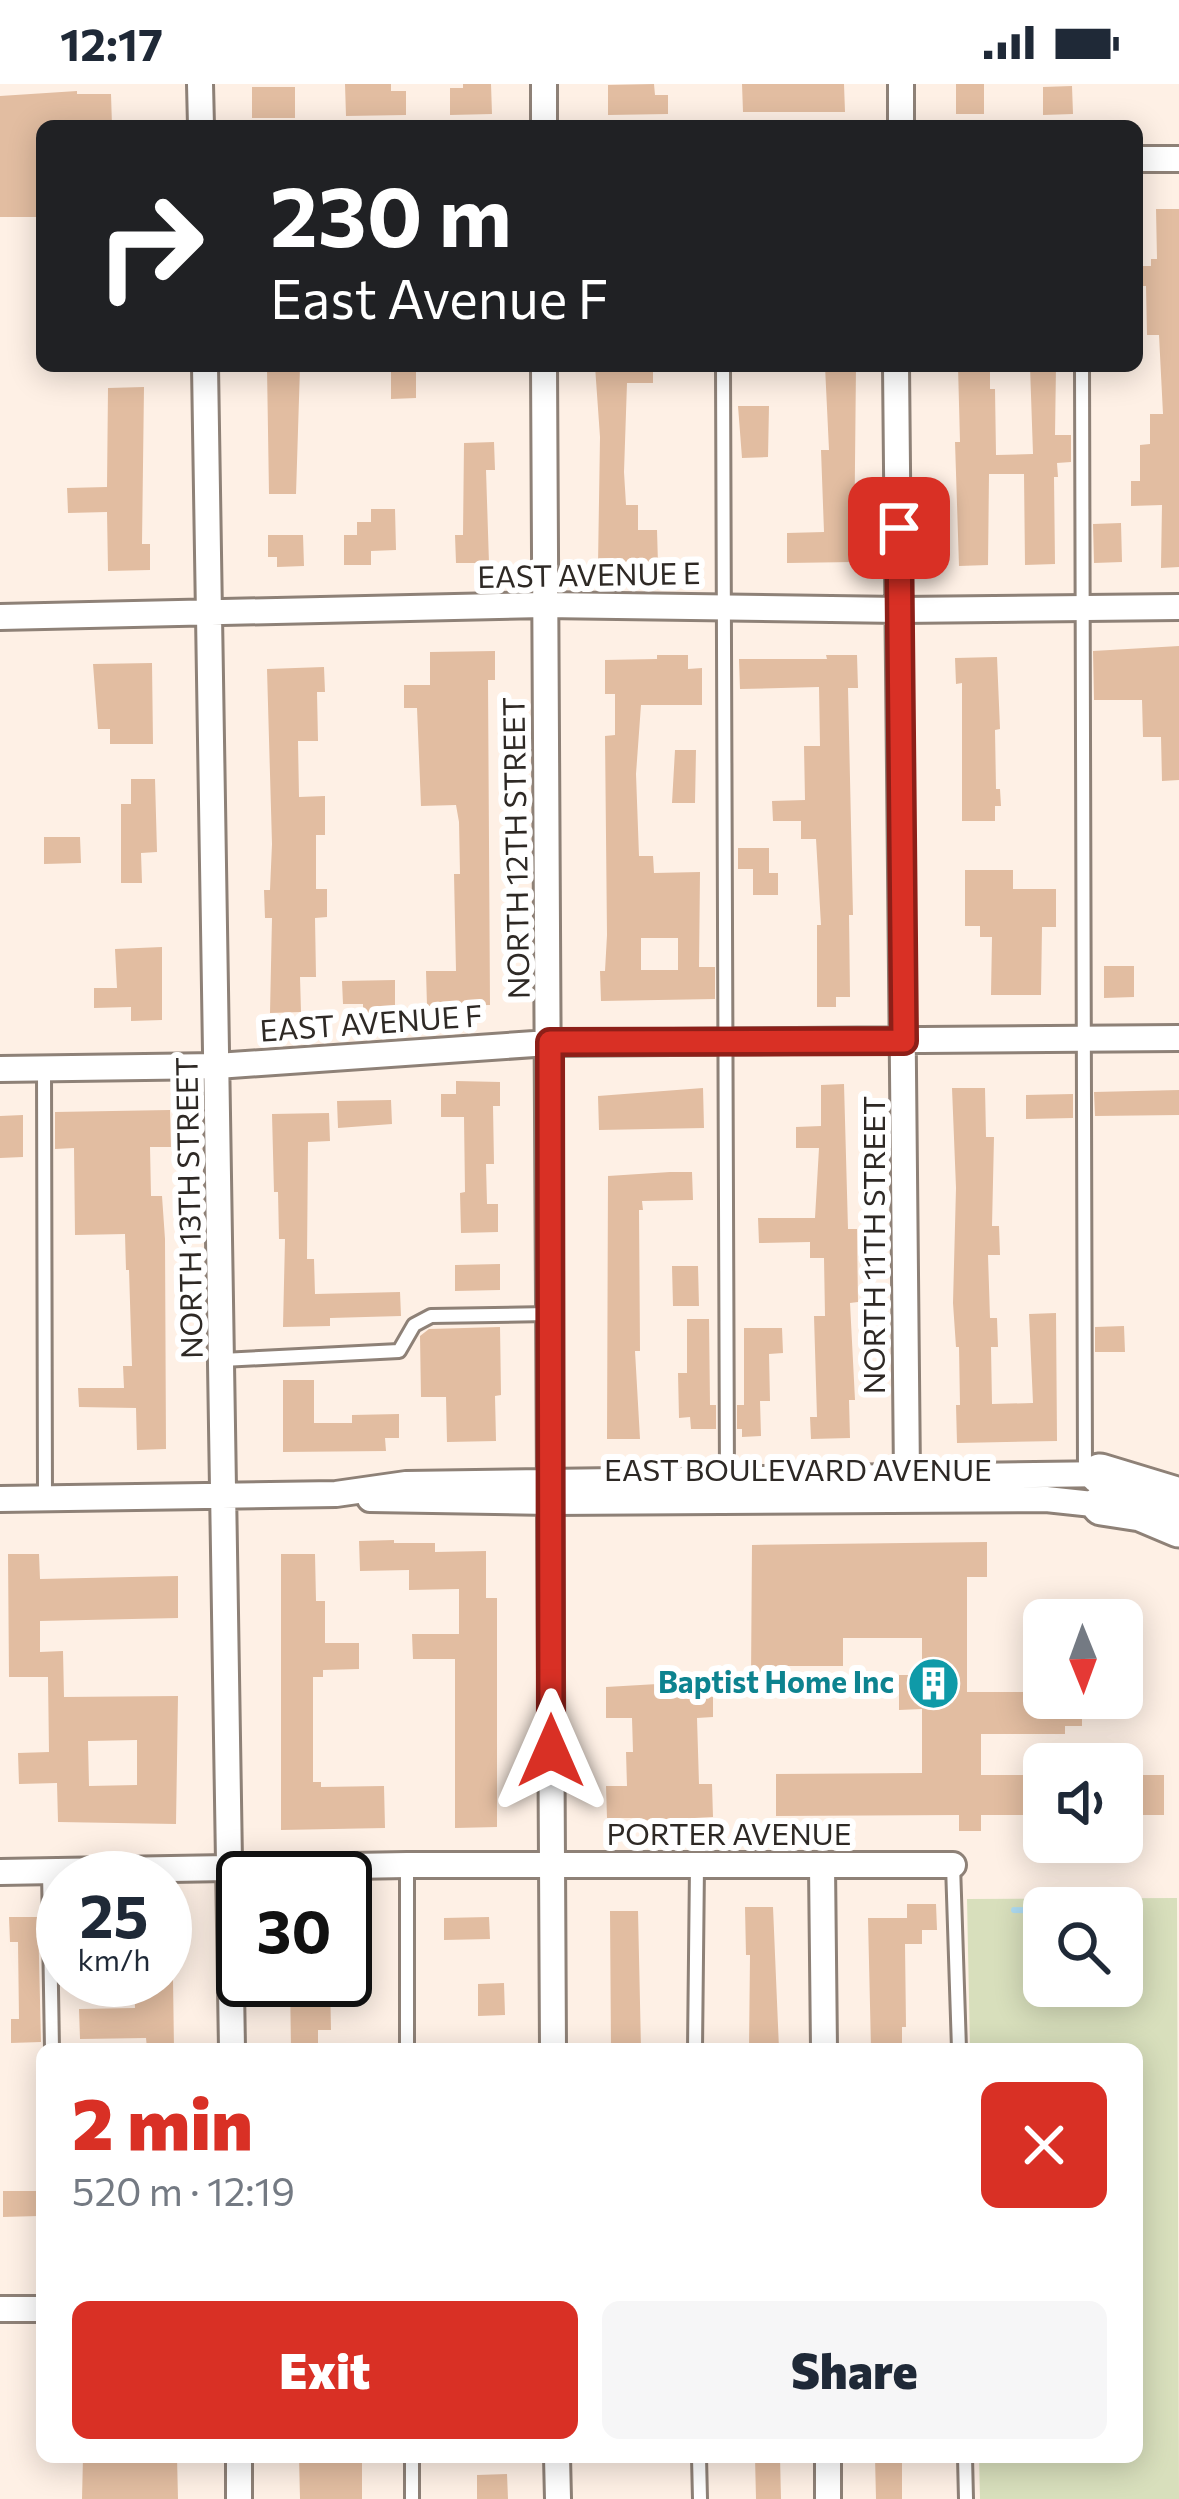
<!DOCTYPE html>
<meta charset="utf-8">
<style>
body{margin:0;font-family:Commissioner,sans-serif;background:#f6f6f7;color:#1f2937;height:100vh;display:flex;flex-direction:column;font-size:45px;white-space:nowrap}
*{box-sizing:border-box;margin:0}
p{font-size:39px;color:#747a83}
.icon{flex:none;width:66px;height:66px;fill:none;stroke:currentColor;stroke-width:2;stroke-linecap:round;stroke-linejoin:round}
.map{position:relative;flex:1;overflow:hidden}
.sheet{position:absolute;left:36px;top:1959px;width:1107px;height:420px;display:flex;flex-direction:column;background:#fff;border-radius:18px;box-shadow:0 6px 30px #0003}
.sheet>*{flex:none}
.top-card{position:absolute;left:36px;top:36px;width:1107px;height:252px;border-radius:18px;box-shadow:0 6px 30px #0003;background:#202124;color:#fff;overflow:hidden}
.needle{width:78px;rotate:179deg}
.buttons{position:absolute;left:1023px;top:1515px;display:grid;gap:24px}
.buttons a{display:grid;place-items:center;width:120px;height:120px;border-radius:18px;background:#fff;box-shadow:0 6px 30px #0003;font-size:60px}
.speed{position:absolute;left:36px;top:1767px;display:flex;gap:24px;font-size:60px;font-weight:700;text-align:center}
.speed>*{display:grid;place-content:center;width:156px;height:156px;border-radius:50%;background:#fff;box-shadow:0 6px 30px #0003;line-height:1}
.speed small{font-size:30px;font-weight:400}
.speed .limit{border:6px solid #111;border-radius:18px;background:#fff;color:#111}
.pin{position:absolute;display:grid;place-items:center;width:102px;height:102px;color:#fff;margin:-51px;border-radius:24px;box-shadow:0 6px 18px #0006}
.me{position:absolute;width:132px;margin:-66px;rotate:0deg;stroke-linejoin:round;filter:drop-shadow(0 0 9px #0008)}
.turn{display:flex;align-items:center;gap:42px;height:252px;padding:0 36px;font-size:54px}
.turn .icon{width:156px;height:156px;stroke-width:2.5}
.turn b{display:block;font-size:84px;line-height:102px}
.round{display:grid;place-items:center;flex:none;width:126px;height:126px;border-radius:18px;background:#f6f6f7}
.summary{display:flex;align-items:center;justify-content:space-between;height:204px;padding:0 36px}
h1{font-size:72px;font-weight:800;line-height:90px;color:#d93025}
.action{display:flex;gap:24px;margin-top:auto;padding:24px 36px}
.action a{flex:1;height:138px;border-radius:18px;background:#d93025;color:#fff;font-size:48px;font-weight:800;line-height:138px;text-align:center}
.action a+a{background:#f6f6f7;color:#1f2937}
.status{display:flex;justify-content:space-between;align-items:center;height:84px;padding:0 60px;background:#fff;direction:ltr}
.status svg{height:33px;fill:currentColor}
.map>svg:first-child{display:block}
.green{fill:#d8dfbc;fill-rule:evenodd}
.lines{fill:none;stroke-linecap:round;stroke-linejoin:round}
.stream{stroke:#aedcf3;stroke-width:6}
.building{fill:#e2bda1;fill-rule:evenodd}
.lane-casing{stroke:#8e8177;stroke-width:18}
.street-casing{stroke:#8e8177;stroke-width:30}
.primary-casing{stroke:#8e8177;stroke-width:45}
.lane{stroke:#fff;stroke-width:12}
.street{stroke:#fff;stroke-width:24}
.primary{stroke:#fff;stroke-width:39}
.route-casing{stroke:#8d1f18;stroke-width:30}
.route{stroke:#d93025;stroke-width:21}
.labels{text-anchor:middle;stroke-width:12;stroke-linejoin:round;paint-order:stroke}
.street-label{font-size:30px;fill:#2e2925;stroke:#fff}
.culture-label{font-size:30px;font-weight:bold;fill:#0d838f;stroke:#fff;text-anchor:end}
</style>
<div class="status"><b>12:17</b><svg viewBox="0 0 49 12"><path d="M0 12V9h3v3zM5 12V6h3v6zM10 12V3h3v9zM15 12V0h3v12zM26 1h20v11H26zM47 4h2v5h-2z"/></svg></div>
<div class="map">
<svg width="1179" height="2415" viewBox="0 0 1179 2415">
<rect width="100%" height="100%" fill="#fef0e5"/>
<path class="green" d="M 1177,1814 L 1179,2415 L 980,2415 L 979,2373 L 1137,2373 L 1137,1965 L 970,1965 L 967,1815 ZM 1044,1824 L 1122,1824 L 1122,1902 L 1044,1902 Z"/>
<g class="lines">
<path class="stream" d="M 1014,1826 L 1044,1827
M 1122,1829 L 1138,1829"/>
</g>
<path class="building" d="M 345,0 L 391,0 L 391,7 L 406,7 L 406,31 L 346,32 Z
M 463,0 L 491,0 L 492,30 L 450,31 L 450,4 L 463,4 Z
M 654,0 L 655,11 L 668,11 L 668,30 L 608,31 L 608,1 Z
M 742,0 L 844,0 L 845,28 L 743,28 Z
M 956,0 L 984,0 L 984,30 L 956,30 Z
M 1072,2 L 1073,30 L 1043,31 L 1043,3 Z
M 252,3 L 295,3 L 295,34 L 252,34 Z
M 77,7 L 77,10 L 111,10 L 112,42 L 42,42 L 42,133 L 0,133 L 0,12 Z
M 1156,125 L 1179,125 L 1179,483 L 1161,484 L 1162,421 L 1131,422 L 1131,397 L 1140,397 L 1140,361 L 1150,360 L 1150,330 L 1163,330 L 1159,251 L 1147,251 L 1146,202 L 1137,202 L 1137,182 L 1151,182 L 1151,175 L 1157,175 Z
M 595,282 L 653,282 L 653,299 L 627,299 L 624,388 L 626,421 L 638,421 L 638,446 L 657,446 L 658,480 L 598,481 L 600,353 Z
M 825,282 L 856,282 L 854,478 L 787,479 L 787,449 L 824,448 L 821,366 L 829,366 Z
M 958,282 L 990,284 L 990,305 L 995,305 L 996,371 L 1033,370 L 1030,282 L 1056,282 L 1055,351 L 1071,351 L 1071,378 L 1057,379 L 1058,393 L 1054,393 L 1055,480 L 1025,481 L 1024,390 L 989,390 L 988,481 L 959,482 L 955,358 L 960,358 Z
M 300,283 L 296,410 L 269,410 L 267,284 Z
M 416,283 L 416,314 L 391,315 L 391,284 Z
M 144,303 L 142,460 L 150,460 L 150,486 L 108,487 L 107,428 L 68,429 L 67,404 L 107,403 L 108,304 Z
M 738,322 L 769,322 L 768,373 L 742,374 Z
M 494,358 L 495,386 L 486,386 L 489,479 L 456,479 L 455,451 L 463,451 L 464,359 Z
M 371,425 L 395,425 L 396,466 L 371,467 L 371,481 L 344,481 L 344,451 L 357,451 L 357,438 L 371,438 Z
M 1121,439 L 1122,478 L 1094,479 L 1093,440 Z
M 268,451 L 303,451 L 304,482 L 277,483 L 277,473 L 268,473 Z
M 1179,562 L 1179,696 L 1162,697 L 1161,653 L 1143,653 L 1142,616 L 1094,616 L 1093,567 Z
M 495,567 L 495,596 L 488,596 L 490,921 L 427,922 L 426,887 L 456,887 L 454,790 L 460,790 L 459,738 L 456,721 L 421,722 L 417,624 L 404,624 L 404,601 L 430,601 L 430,568 Z
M 657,571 L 688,571 L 688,585 L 702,584 L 702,621 L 641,621 L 636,690 L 639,772 L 653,772 L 654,789 L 700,788 L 699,883 L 715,883 L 715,915 L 601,917 L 600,887 L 605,887 L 607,851 L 605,652 L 615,651 L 615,610 L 605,610 L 605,576 L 657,575 ZM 641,854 L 678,854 L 678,886 L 641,886 Z
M 826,571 L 857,571 L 858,604 L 848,604 L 853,831 L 849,831 L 850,913 L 836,913 L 836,923 L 817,923 L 817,841 L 821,841 L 816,755 L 801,755 L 801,737 L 773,737 L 772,717 L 805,716 L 804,662 L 820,662 L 819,603 L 740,605 L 739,575 L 827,575 Z
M 997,573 L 1000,645 L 995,646 L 996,705 L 1000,705 L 1001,722 L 995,722 L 995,737 L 962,737 L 962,599 L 956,600 L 955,574 Z
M 152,579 L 153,660 L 110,660 L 110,645 L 98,645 L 93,580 Z
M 324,583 L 325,608 L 317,608 L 318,657 L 298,657 L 299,713 L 325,712 L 325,751 L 316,751 L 316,805 L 327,805 L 327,833 L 315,834 L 316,893 L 300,893 L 301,928 L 270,929 L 272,834 L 265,834 L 264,806 L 270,806 L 272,760 L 267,585 Z
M 675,666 L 696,666 L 695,719 L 672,719 Z
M 131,695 L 155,695 L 157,768 L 141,769 L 142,799 L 121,799 L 121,720 L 131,720 Z
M 44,753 L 80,753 L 81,779 L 44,780 Z
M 738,764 L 769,764 L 769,789 L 778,789 L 778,811 L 753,811 L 753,785 L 738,785 Z
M 965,786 L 1013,786 L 1013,805 L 1056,805 L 1056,843 L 1042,843 L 1041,911 L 991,911 L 992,853 L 980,853 L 980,842 L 965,842 Z
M 162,863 L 162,936 L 131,937 L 131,923 L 94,924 L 94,904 L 117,904 L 115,865 Z
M 1104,882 L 1134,882 L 1134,913 L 1104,914 Z
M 395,896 L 395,933 L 363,933 L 363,920 L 343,920 L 342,897 Z
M 456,997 L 500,998 L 500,1022 L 493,1022 L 494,1080 L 486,1080 L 487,1120 L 498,1120 L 498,1148 L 461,1149 L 460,1109 L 465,1108 L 464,1033 L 441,1033 L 441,1010 L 456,1010 Z
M 844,1000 L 848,1145 L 857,1145 L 858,1218 L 850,1219 L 855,1316 L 849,1316 L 850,1354 L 811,1355 L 810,1333 L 817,1333 L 814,1232 L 825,1232 L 824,1174 L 810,1174 L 810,1158 L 759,1159 L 758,1134 L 815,1134 L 819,1064 L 796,1064 L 796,1043 L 821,1042 L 821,1001 Z
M 703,1004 L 704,1044 L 599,1046 L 598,1012 Z
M 952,1004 L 985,1004 L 986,1053 L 994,1053 L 992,1142 L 999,1142 L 1000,1171 L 988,1171 L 990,1234 L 997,1234 L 998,1263 L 991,1263 L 992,1320 L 1033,1319 L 1029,1230 L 1056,1229 L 1057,1357 L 957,1359 L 956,1321 L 960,1321 L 959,1263 L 956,1263 L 953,1219 L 956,1104 Z
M 1179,1006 L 1179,1031 L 1095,1032 L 1094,1008 Z
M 1073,1010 L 1073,1034 L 1026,1035 L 1026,1011 Z
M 391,1016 L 392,1040 L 338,1044 L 337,1017 Z
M 170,1026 L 171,1063 L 150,1063 L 151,1112 L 162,1112 L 165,1155 L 166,1365 L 137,1366 L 136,1324 L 79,1323 L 78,1304 L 124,1304 L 123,1282 L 132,1282 L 129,1186 L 126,1186 L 125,1150 L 75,1151 L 74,1064 L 55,1065 L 55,1028 Z
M 329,1029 L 330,1057 L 308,1058 L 307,1175 L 314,1175 L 315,1210 L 400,1208 L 401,1232 L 330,1234 L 330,1242 L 283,1243 L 285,1155 L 279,1155 L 278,1108 L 274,1108 L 272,1030 Z
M 23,1031 L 23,1073 L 0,1074 L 0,1032 Z
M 670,1088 L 692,1088 L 693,1116 L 642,1117 L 643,1126 L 639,1126 L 640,1267 L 635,1267 L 640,1355 L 607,1355 L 608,1092 Z
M 500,1180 L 500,1206 L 455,1207 L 455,1181 Z
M 672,1182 L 698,1182 L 699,1222 L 673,1222 Z
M 687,1235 L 709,1235 L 710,1321 L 716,1321 L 716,1345 L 691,1345 L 690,1333 L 679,1334 L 678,1289 L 687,1289 Z
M 1124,1242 L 1125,1268 L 1095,1268 L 1095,1243 Z
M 500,1243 L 501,1311 L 495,1312 L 496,1357 L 447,1358 L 446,1313 L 421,1313 L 420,1252 L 429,1245 Z
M 744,1244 L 782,1244 L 783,1269 L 769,1270 L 770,1317 L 760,1317 L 761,1352 L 742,1353 L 742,1345 L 737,1345 L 737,1321 L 744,1321 Z
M 283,1296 L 314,1296 L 314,1339 L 352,1339 L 352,1331 L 399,1330 L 399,1354 L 385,1354 L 386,1367 L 283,1368 Z
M 394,1456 L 394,1459 L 435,1459 L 435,1468 L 486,1467 L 486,1514 L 497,1514 L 497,1743 L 455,1744 L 455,1575 L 413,1575 L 412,1550 L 459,1550 L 459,1505 L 409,1506 L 409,1486 L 360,1487 L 359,1457 Z
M 987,1458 L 987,1493 L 967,1493 L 967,1608 L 1044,1608 L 1044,1614 L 1082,1614 L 1082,1642 L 1065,1642 L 1065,1650 L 981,1650 L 981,1691 L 1044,1691 L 1044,1731 L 981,1731 L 981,1747 L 959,1747 L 959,1731 L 776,1732 L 776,1690 L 922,1689 L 922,1625 L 899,1626 L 899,1591 L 922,1591 L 922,1554 L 843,1554 L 843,1582 L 786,1582 L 783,1603 L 764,1603 L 764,1594 L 751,1594 L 752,1461 Z
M 8,1470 L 39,1470 L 40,1495 L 178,1492 L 178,1534 L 40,1537 L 40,1568 L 63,1567 L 64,1613 L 178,1612 L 176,1740 L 58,1738 L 57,1699 L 19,1700 L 18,1669 L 49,1668 L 48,1593 L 9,1593 ZM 137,1656 L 137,1701 L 89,1702 L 88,1657 Z
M 281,1470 L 315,1470 L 316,1517 L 325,1517 L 325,1559 L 359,1559 L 359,1585 L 323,1586 L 323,1593 L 313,1593 L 313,1698 L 321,1698 L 321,1703 L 384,1702 L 385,1744 L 281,1746 Z
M 692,1598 L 692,1601 L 713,1601 L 713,1633 L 697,1634 L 699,1700 L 712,1700 L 713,1733 L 640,1737 L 640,1734 L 607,1734 L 606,1702 L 627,1702 L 626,1668 L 633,1668 L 632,1634 L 606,1634 L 606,1603 Z
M 1122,1691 L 1164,1691 L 1164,1731 L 1122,1731 Z
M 907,1820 L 936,1820 L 937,1846 L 922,1846 L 922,1860 L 905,1860 L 906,1943 L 902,1943 L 902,1965 L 871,1965 L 868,1834 L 907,1834 Z
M 745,1823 L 773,1823 L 779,1965 L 749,1965 L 750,1871 L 746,1871 Z
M 610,1827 L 638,1827 L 641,1965 L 611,1965 Z
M 9,1833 L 38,1833 L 41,1958 L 11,1959 L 11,1935 L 19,1935 L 18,1858 L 10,1858 Z
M 489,1833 L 490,1855 L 444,1856 L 444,1834 Z
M 134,1896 L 173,1896 L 174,1965 L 147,1965 L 146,1954 L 80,1955 L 79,1925 L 135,1924 Z
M 290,1896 L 330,1896 L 331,1946 L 318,1946 L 318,1965 L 291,1965 Z
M 504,1899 L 505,1931 L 478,1932 L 478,1900 Z
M 3,2107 L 39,2107 L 39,2132 L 3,2133 Z
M 83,2373 L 177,2373 L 178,2415 L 82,2415 Z
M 299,2373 L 362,2373 L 362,2415 L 300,2415 Z
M 755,2373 L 780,2373 L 781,2415 L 756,2415 Z
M 875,2373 L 902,2373 L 902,2415 L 876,2415 Z
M 507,2390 L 508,2415 L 477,2415 L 477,2391 Z"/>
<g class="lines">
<defs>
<path id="lane" d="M 723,282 L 727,1396
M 1082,282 L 1085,1389
M 44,984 L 45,1413
M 222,1276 L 399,1267 L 414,1241 L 431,1232 L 548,1230
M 407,1781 L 407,1965
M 953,1781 L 959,1965
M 49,1787 L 52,1965
M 695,1965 L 697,1782
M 412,2373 L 412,2415
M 699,2373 L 700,2415
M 965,2373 L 966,2415"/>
<path id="street" d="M 200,0 L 201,42
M 544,0 L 544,42
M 901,42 L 901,0
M 1137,75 L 1179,75
M 205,282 L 232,1965
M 544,282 L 553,1965
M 896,282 L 907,1392
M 0,533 L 544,521 L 900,526 L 1179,523
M 0,985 L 217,982 L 549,959 L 1179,954
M 0,1415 L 336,1410 L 406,1400 L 1111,1390
M 370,1415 L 549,1418 L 1046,1415 L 1102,1421 L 1113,1429
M 822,1782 L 824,1965
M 0,1788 L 407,1781 L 953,1781
M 0,2225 L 42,2225
M 239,2373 L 239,2415
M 557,2373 L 558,2415
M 828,2373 L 828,2415"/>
<path id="primary" d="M 1100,1390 L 1179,1414
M 1102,1421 L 1141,1427 L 1179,1443"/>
</defs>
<use href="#lane" class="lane-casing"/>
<use href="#street" class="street-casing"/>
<use href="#primary" class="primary-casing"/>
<use href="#lane" class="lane"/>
<use href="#street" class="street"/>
<use href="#primary" class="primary"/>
</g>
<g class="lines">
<defs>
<path id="route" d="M 551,1667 L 550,958 L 904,957 L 899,444"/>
</defs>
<use href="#route" class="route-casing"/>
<use href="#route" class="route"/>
</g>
<defs>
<symbol id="building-disc" viewBox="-11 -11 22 22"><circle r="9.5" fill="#0f9aa8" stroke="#fff"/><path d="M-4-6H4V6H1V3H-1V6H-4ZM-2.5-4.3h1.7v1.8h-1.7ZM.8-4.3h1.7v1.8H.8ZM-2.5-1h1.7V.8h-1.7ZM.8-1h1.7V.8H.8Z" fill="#fff"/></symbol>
</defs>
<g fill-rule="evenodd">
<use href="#building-disc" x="904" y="1570" width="59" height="59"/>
</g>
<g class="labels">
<g class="street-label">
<text transform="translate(589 492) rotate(-1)" y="10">EAST AVENUE E</text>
<text transform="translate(517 764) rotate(-91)" y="10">NORTH 12TH STREET</text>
<text transform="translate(371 940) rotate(-4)" y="10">EAST AVENUE F</text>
<text transform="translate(190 1124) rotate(-91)" y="10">NORTH 13TH STREET</text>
<text transform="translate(875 1161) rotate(-90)" y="10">NORTH 11TH STREET</text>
<text x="798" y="1397">EAST BOULEVARD AVENUE</text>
<text x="729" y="1761">PORTER AVENUE</text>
</g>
<g class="culture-label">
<text x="894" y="1609">Baptist Home Inc</text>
</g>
</g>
</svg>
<div class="buttons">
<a><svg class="needle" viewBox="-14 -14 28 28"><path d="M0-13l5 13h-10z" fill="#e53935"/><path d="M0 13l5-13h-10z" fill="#747a83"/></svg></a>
<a><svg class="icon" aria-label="sound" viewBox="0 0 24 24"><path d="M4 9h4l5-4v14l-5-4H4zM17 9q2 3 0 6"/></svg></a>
<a><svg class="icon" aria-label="search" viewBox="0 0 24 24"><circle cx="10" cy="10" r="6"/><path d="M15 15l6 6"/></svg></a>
</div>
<div class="speed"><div>25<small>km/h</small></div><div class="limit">30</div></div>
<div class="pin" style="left:899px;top:444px;background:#d93025"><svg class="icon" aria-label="arrive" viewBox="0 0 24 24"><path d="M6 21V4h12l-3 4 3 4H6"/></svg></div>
<svg class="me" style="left:551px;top:1667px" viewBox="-20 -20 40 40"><path d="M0-17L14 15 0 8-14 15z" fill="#d93025" stroke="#fff" stroke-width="4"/></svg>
<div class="top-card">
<div class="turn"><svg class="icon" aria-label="right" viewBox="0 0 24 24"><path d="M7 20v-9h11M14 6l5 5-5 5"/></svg><div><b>230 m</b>East Avenue F</div></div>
</div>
<section class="sheet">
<div class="summary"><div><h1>2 min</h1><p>520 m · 12:19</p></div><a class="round" style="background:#d93025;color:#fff"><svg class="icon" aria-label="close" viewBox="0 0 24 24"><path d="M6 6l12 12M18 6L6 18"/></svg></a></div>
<div class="action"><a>Exit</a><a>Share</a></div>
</section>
</div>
